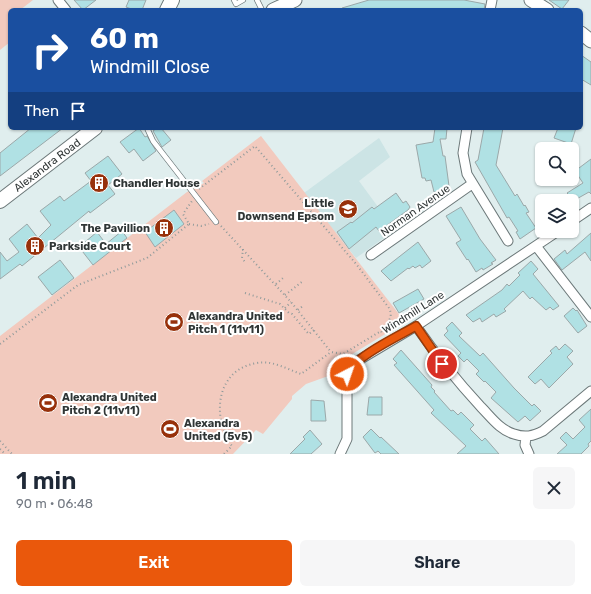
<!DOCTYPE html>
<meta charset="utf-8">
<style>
body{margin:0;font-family:Rubik,sans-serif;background:#f6f6f7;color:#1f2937;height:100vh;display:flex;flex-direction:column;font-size:15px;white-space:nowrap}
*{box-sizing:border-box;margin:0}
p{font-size:13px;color:#747a83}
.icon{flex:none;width:22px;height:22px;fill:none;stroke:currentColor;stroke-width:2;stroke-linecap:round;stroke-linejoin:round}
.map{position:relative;height:454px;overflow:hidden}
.drawer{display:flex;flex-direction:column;background:#fff;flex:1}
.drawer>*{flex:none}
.top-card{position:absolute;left:8px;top:8px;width:575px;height:122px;border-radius:6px;box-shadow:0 1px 3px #0004;background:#1a4fa0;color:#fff;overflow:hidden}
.controls{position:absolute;left:535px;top:142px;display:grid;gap:8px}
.controls a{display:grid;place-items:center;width:44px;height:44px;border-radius:6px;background:#fff;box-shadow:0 1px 3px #0004;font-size:20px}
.pin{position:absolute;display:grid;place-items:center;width:34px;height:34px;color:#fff;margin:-17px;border:2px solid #fff;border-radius:50%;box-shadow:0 1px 4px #0007}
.me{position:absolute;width:44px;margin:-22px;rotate:41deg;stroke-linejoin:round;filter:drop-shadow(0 0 3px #0008)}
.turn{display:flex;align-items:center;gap:14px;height:84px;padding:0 16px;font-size:18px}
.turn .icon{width:52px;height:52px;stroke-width:2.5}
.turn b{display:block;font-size:28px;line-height:34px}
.then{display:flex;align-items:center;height:38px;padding:0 16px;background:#0003;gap:8px;font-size:15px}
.round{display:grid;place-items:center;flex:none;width:42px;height:42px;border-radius:6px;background:#f6f6f7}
.overview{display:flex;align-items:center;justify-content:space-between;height:68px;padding:0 16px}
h1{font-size:24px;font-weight:600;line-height:30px}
.primary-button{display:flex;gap:8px;margin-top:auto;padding:8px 16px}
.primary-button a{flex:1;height:46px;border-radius:6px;background:#ea580c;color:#fff;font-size:16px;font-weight:600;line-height:46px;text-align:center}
.primary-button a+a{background:#f6f6f7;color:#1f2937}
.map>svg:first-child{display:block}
.built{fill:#cce4e5}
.green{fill:#f2cabe}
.building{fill:#b0e1e4;stroke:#9ba8a9}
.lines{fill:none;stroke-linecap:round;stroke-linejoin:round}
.lane-casing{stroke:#6c7879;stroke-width:6}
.street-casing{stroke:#6c7879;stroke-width:11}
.secondary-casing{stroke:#6c7879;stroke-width:15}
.primary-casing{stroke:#6c7879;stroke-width:16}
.path{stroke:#919b9b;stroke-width:2;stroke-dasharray:1 3;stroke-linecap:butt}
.lane{stroke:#fff;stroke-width:4.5}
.street{stroke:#fff;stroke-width:9}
.secondary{stroke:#fff;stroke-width:13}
.primary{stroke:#fff;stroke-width:14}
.route-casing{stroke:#983908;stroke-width:10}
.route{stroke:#ea580c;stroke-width:7}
.labels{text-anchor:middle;stroke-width:4;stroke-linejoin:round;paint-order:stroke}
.street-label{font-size:11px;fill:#303636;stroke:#fff}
.poi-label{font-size:11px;font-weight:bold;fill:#303636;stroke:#fff;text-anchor:start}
</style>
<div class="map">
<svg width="591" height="454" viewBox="0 0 591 454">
<rect width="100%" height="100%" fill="#e0eeee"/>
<path class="built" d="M 379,138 L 390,157 L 359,181 L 395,230 L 356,258 L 304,193 Z"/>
<path class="green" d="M 0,0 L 33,0 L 20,10 L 10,10 L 10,42 L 0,50 Z
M 261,136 L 405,322 L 349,356 L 350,357 L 345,370 L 306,384 L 292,396 L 292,399 L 263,434 L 256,430 L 233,454 L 0,454 L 0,336 L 187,192 L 204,183 L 202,181 Z"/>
<path class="building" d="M 74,0 L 96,0 L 83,10 Z
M 129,0 L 146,0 L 142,10 L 134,10 L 126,7 Z
M 369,0 L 464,0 L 485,4 L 484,10 L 342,10 L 342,8 Z
M 549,0 L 569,0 L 562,9 Z
M 581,55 L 591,62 L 591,85 L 581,79 Z
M 31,128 L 63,128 L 0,176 L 0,153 Z
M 139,128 L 145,137 L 147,136 L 156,151 L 143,161 L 134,149 L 129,153 L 120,142 Z
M 157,128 L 161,128 L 171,140 L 162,147 L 153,131 Z
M 435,128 L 447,128 L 446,139 L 440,139 L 443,156 L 445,156 L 449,186 L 444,187 L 446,194 L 438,196 L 437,192 L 434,192 L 431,180 L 426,181 L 425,178 L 422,178 L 416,145 L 433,142 Z
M 484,128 L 503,128 L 496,165 L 515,196 L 517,194 L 524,206 L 525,205 L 529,212 L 526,213 L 536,228 L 520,239 L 516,232 L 518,231 L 509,217 L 507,218 L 475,162 L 478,160 Z
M 558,128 L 576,128 L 571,144 L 554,138 Z
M 108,156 L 122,174 L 108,185 L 115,194 L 90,213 L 89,211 L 22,266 L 20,264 L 0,279 L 0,252 L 7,261 L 19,252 L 9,239 L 27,224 L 38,238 L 51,225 L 40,211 L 60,196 L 64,201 L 91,181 L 85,173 Z
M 591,159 L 591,194 L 589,192 L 573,201 L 559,201 L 569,195 L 567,193 L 583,183 L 575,171 Z
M 396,193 L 403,203 L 406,201 L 410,207 L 408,210 L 379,231 L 376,227 L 349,249 L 337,232 L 351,222 L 352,223 L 372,207 L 374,209 Z
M 461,207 L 480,239 L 496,260 L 491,263 L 493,264 L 483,270 L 482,268 L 476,272 L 468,259 L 467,260 L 456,243 L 461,240 L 446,216 Z
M 174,210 L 184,224 L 155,247 L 145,232 Z
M 122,231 L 127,238 L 93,265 L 79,247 L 97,232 L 106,244 Z
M 591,233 L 591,261 L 585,252 L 562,270 L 554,259 L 565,250 L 567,254 Z
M 418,242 L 431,261 L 422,268 L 420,265 L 415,268 L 413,266 L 409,269 L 408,268 L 391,281 L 381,271 Z
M 60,260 L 74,278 L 52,295 L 38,277 Z
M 531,261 L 538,269 L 533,274 L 559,306 L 553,310 L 550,307 L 546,310 L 532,297 L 530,299 L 523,291 L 504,309 L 506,311 L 496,317 L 494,314 L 482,322 L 480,318 L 473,322 L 466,315 L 502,290 L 507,284 L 509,286 L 520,275 L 518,273 Z
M 418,289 L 424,299 L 399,313 L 393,303 Z
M 573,308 L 576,311 L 577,310 L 587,326 L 578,333 L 564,316 Z
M 452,322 L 462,333 L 459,336 L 480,356 L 483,353 L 514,388 L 532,406 L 534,404 L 541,411 L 530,421 L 525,416 L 518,422 L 491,398 L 496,392 L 485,381 L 484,382 L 476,374 L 479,371 L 467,359 L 464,362 L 458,356 L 461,353 L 444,335 L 448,331 L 446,328 Z
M 565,344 L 573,351 L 567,357 L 573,364 L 549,388 L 541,379 L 535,384 L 528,377 L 552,353 L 550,351 L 556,346 L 559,350 Z
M 401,350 L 432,385 L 431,387 L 435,391 L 434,392 L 451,411 L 453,410 L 458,415 L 461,412 L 474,425 L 470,429 L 482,441 L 485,438 L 499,454 L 457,454 L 466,446 L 431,413 L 434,410 L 394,365 L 397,363 L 393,359 Z
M 369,397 L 382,397 L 382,415 L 367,415 Z
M 311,400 L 324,401 L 326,421 L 311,421 Z
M 591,409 L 591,441 L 588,444 L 589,446 L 581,454 L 557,454 L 567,445 L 560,438 L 566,432 L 573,439 L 585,427 L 579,420 Z
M 371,429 L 380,438 L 381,437 L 399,454 L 381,454 L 378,451 L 375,453 L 363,437 Z
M 310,430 L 322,444 L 311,454 L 290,454 L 305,439 L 303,437 Z"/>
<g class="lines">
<defs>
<path id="lane" d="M 234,0 L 236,4 L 243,0
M 257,0 L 262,10
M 147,128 L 153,141 L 216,222"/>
<path id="street" d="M 58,0 L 66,10
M 490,10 L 492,0
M 467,128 L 463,153 L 467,174 L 508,241
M 572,221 L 591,208
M 536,246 L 591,317
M 371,255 L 472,184
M 416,326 C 436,355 457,381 481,407 C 491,417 500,430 514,434 C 525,438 533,436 543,431 L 591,391
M 526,437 L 525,445 L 529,454
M 340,454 L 347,439 L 347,374 L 354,363 L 416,326 L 558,231"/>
<path id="secondary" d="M 531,0 L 547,10
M 273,10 L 295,0
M 581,33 L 591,41"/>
<path id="primary" d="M 167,10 L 172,0
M 0,201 L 95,128"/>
</defs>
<use href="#lane" class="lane-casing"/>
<use href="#street" class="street-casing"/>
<use href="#secondary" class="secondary-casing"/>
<use href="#primary" class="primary-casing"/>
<path class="path" d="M 199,189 L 255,146 L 357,265 L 389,308 C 394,318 387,323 381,331
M 189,224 L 201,226 L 209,224
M 221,226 L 291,302 L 331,352
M 243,249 L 242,258 L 245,262
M 276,284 L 283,278
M 245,293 L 280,304 L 289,313 L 292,314 L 307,332 L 309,334 L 314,330
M 285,295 L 303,281
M 285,308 L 291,302
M 298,310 L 304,305
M 0,344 L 78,285 L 147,258 L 189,224 L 183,214 L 192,201
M 0,441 L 12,454
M 0,449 L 5,454
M 224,454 L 232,446 C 211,417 216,369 257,363 C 272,360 287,369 301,374 L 331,352 L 343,354 L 381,331 L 383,335"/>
<use href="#lane" class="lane"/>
<use href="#street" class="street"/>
<use href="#secondary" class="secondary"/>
<use href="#primary" class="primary"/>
</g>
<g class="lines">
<defs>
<path id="route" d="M 347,374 C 354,357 399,336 416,326 L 442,364"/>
</defs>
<use href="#route" class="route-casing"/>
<use href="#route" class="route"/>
</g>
<defs>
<symbol id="building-disc" viewBox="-11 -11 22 22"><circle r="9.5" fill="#97310b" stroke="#fff"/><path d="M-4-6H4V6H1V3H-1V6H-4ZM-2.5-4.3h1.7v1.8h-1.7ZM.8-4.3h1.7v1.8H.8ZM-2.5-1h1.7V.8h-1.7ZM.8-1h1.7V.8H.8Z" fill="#fff"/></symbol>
<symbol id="school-disc" viewBox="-11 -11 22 22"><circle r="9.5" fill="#97310b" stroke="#fff"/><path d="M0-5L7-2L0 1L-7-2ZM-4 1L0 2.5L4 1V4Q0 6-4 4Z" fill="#fff"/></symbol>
<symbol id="stadium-disc" viewBox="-11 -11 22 22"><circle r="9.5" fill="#97310b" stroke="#fff"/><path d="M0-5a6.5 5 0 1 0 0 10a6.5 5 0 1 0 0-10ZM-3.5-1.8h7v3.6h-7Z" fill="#fff"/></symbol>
</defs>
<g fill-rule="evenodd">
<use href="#building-disc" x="88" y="172" width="22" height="22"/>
<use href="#school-disc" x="337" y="198" width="22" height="22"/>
<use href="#building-disc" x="153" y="217" width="22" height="22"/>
<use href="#building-disc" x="24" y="235" width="22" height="22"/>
<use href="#stadium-disc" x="163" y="311" width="22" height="22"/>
<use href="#stadium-disc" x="37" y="392" width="22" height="22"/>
<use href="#stadium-disc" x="159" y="418" width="22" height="22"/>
</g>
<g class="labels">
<g class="street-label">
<text transform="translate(47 165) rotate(-37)" y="4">Alexandra Road</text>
<text transform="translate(415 210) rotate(-35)" y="4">Norman Avenue</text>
<text transform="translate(413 312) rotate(-32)" y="4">Windmill Lane</text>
</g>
<g class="poi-label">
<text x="113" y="187">Chandler House</text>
<text x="334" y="207" text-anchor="end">Little<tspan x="334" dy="13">Downsend Epsom</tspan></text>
<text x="150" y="232" text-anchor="end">The Pavillion</text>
<text x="49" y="250">Parkside Court</text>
<text x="188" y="320">Alexandra United<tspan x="188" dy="13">Pitch 1 (11v11)</tspan></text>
<text x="62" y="401">Alexandra United<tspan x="62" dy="13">Pitch 2 (11v11)</tspan></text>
<text x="184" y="427">Alexandra<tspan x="184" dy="13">United (5v5)</tspan></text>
</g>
</g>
</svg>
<div class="controls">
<a><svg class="icon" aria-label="search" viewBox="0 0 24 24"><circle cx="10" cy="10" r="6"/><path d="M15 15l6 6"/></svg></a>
<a><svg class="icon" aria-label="layers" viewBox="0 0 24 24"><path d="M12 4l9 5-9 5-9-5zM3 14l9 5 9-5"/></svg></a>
</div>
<div class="pin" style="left:442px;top:364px;background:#d93025"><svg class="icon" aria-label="arrive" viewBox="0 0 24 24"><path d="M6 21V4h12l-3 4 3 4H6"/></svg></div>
<svg class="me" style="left:347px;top:374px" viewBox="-20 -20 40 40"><circle r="17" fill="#ea580c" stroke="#fff" stroke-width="3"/><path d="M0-11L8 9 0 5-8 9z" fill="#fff"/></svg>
<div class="top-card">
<div class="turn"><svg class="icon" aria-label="right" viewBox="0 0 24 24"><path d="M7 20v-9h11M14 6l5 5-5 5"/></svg><div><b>60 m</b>Windmill Close</div></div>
<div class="then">Then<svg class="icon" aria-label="arrive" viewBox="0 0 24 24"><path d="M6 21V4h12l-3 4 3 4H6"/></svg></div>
</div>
</div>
<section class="drawer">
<div class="overview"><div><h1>1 min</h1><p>90 m · 06:48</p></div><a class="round"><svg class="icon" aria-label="close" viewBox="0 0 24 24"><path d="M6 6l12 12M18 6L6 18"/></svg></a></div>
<div class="primary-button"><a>Exit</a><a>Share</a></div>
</section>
